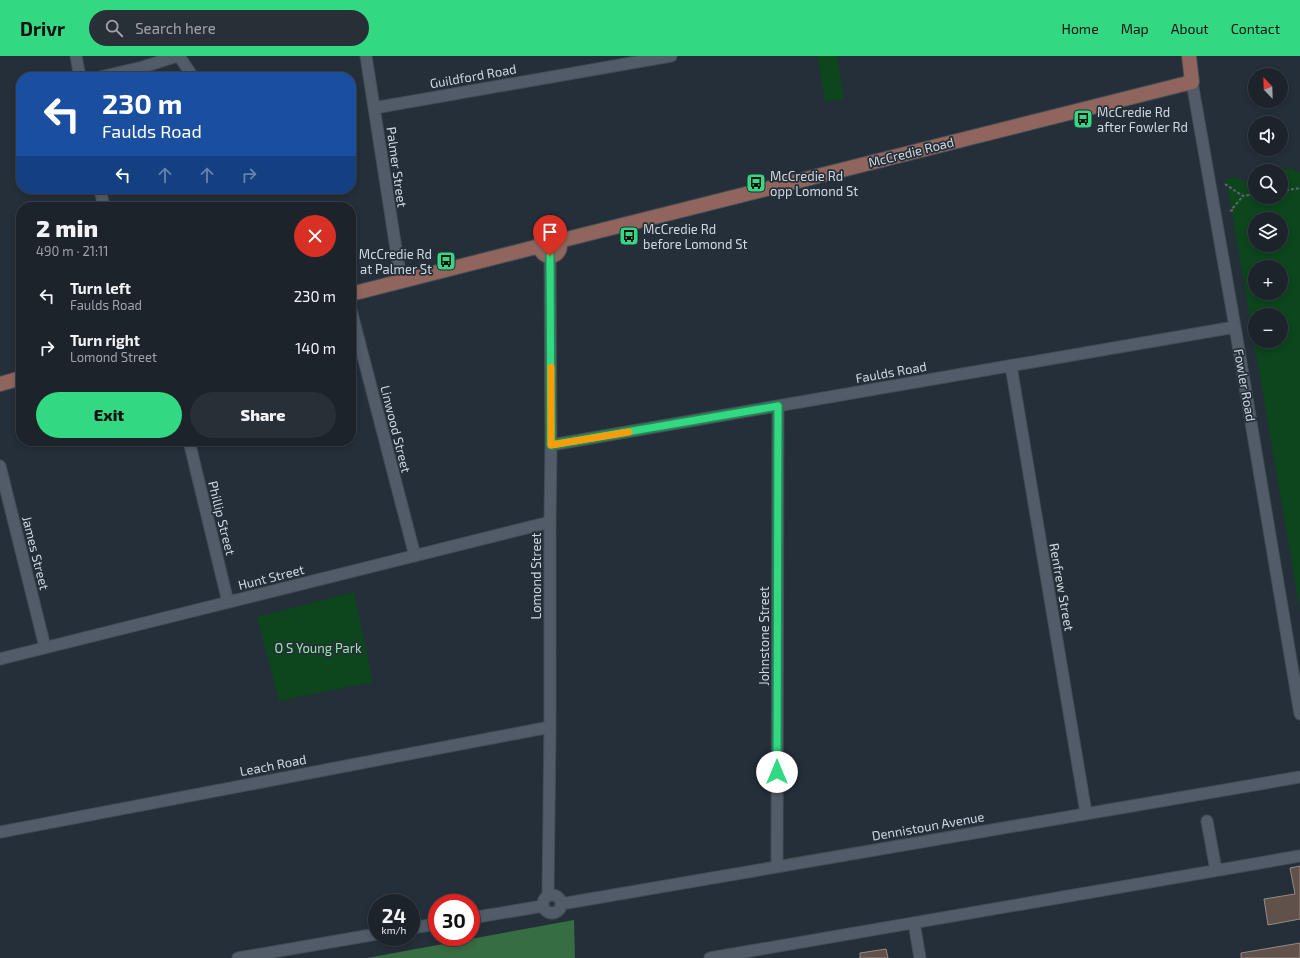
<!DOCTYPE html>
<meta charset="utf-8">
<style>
body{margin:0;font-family:"Exo 2",sans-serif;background:#292f37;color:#f1f3f6;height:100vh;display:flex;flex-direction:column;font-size:15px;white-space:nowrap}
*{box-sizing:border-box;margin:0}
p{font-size:13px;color:#a0a4a9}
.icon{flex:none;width:22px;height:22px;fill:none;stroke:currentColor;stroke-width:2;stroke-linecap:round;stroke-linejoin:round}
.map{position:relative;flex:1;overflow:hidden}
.drawer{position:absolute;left:16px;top:146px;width:340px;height:244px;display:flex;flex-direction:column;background:#1c232b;border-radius:16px;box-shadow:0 2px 6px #0003,0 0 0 1px #3a4047}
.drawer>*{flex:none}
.banner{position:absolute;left:16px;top:16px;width:340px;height:122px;border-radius:16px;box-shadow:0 2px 6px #0003,0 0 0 1px #3a4047;background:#1a4fa0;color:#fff;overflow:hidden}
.needle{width:26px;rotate:337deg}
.tools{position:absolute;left:1248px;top:12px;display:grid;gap:8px}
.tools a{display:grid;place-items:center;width:40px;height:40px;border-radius:50%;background:#1c232b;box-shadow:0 2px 6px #0003,0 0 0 1px #3a4047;font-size:20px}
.speed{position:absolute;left:368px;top:838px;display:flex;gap:8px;font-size:20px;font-weight:700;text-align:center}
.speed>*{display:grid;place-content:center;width:52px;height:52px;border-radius:50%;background:#1c232b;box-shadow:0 2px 6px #0003,0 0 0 1px #3a4047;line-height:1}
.speed small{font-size:10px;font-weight:400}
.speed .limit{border:6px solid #d22;background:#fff;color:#111}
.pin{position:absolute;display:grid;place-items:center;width:34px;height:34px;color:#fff;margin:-41px -17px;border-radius:50% 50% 50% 0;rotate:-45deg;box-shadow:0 0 4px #0007}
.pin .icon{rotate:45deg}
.me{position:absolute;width:44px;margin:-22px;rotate:0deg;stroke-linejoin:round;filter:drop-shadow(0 0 3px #0008)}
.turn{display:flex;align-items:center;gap:14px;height:84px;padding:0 20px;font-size:18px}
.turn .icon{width:52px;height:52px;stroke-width:2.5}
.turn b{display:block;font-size:28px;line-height:34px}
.lanes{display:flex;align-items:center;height:38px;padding:0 20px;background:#0003;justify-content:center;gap:20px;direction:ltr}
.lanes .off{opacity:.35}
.round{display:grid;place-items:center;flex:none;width:42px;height:42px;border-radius:21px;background:#292f37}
.headline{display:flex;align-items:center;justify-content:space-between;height:68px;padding:0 20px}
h1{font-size:24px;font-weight:800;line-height:30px}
.button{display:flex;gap:8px;margin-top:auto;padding:8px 20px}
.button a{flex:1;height:46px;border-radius:24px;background:#32d882;color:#111;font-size:16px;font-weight:800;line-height:46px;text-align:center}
.button a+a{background:#292f37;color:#f1f3f6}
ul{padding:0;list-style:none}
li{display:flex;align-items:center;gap:12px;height:52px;padding:0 20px}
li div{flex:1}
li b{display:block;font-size:15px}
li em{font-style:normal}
header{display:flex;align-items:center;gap:24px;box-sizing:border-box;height:56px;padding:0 20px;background:#32d882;color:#111}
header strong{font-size:19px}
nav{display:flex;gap:22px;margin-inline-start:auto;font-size:14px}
.search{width:280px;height:36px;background:#292f37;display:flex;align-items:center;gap:10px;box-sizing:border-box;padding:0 14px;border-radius:22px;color:#a0a4a9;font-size:15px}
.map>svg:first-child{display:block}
.green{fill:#0d451d;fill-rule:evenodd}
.forest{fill:#376d42}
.building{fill:#61514b;stroke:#9a8882}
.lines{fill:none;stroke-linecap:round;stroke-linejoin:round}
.minor-casing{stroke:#444d55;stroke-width:13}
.major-casing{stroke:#444d55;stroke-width:16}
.path{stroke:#5e6770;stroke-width:2;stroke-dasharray:3 2;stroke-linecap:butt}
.minor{stroke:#515c68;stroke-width:11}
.major{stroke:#8f655d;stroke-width:14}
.route-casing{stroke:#208c54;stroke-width:10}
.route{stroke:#32d882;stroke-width:7}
.slow{stroke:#f59e0b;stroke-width:7}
.labels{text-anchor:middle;stroke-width:3.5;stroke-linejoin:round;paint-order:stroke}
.street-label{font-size:13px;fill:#d1d7de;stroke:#252f39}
.poi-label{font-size:13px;fill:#d1d7de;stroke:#252f39;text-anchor:start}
.park-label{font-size:13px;fill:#98e6a5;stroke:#252f39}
</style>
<header>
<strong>Drivr</strong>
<div class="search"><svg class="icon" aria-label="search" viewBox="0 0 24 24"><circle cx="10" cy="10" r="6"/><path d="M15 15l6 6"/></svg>Search here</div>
<nav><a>Home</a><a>Map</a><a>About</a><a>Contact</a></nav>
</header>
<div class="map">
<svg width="1300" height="902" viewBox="0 0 1300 902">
<rect width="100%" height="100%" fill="#252f39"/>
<path class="green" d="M 818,0 L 837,0 L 844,43 L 825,46 Z
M 1292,112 L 1297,116 L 1300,115 L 1300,554 L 1226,122 L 1237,121 L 1243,125 L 1254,123 L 1255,121 L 1255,141 L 1281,141 L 1281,115 L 1271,115 ZM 1255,163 L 1281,163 L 1281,189 L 1255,189 ZM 1255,211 L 1281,211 L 1281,237 L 1255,237 ZM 1255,259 L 1281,259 L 1281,285 L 1255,285 Z
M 354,536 L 373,626 L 279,645 L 257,561 Z"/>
<path class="forest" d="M 574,864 L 575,902 L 367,902 Z"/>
<path class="building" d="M 1300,810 L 1300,863 L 1268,869 L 1264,843 L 1295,838 L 1290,812 Z
M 1300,887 L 1300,902 L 1241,902 L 1241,897 Z
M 886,893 L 888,902 L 860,902 L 860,897 Z"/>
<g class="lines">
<defs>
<path id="minor" d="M 76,0 L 80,21
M 179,0 L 193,21
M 366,0 L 401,225
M 100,21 L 143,11 L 177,0
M 1192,26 L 1235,271 L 1300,658
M 374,52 L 671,0
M 100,133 L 104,151
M 351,254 L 415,500
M 1011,310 L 1086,757
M 189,385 L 228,546
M 551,389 L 1235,271
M 0,410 L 45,591
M 0,603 L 550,466
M 1207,765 L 1216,814
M 0,776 L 550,671
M 777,811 L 778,350
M543 848a9 9 0 1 1 18 0a9 9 0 1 1-18 0Z
M 548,840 L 550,671 L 550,466 L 551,389 L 550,200
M 561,848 L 1300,721
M 471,862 L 543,850
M 914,867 L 920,902
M 411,872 L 437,868
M 238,902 L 377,878
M 710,902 L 1300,800"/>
<path id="major" d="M540 190a10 10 0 1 1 20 0a10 10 0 1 1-20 0Z
M 559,185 L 1192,26 L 1189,0
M 351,238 L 540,190
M 0,328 L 21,322"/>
</defs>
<use href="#minor" class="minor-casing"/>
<use href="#major" class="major-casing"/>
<path class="path" d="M 1225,128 L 1243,140 L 1255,138
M 1281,135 L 1300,132
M 1230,155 L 1233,154 L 1233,152 L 1243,140"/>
<use href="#minor" class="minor"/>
<use href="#major" class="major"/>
</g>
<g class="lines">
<defs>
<path id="route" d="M 550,200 L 551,389 L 778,350 L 777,716"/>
</defs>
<use href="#route" class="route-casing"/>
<use href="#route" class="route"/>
<path class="slow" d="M 551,311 L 551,389 L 629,376"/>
</g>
<defs>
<symbol id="bus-square" viewBox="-11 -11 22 22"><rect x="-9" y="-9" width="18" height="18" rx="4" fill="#32d882" stroke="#252f39"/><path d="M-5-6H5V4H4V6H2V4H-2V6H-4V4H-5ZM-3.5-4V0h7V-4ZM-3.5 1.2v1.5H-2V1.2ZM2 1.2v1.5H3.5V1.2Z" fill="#111"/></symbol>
</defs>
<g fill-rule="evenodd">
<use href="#bus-square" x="1072" y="52" width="22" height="22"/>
<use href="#bus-square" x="745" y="116" width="22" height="22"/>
<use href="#bus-square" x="618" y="169" width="22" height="22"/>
<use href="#bus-square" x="435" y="194" width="22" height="22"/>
</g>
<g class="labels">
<g class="street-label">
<text transform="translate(473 20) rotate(-10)" y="5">Guildford Road</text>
<text transform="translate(911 96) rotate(-14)" y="5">McCredie Road</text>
<text transform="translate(397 111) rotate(82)" y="5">Palmer Street</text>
<text transform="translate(891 316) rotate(-10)" y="5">Faulds Road</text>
<text transform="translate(1245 329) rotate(80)" y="5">Fowler Road</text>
<text transform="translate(396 373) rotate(76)" y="5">Linwood Street</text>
<text transform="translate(222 462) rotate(76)" y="5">Phillip Street</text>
<text transform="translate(36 497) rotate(76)" y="5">James Street</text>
<text transform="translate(536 520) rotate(-90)" y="5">Lomond Street</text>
<text transform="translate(271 521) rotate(-14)" y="5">Hunt Street</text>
<text transform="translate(1062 531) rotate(80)" y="5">Renfrew Street</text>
<text transform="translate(764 580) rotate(-90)" y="5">Johnstone Street</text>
<text transform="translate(273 709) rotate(-11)" y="5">Leach Road</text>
<text transform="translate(928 770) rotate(-10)" y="5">Dennistoun Avenue</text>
</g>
<g class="poi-label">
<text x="1097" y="61">McCredie Rd<tspan x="1097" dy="15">after Fowler Rd</tspan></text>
<text x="770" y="125">McCredie Rd<tspan x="770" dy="15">opp Lomond St</tspan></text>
<text x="643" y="178">McCredie Rd<tspan x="643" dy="15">before Lomond St</tspan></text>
<text x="432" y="203" text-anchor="end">McCredie Rd<tspan x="432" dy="15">at Palmer St</tspan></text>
</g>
<g class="park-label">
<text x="318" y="597">O S Young Park</text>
</g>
</g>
</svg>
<div class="tools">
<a><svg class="needle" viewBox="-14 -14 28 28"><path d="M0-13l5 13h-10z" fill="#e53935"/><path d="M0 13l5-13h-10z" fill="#a0a4a9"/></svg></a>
<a><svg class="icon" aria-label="sound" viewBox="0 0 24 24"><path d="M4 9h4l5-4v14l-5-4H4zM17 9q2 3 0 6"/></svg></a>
<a><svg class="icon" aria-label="search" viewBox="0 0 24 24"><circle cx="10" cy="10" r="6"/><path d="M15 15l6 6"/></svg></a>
<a><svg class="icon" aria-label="layers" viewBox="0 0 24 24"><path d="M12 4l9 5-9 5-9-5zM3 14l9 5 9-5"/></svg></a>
<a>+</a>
<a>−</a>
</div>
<div class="speed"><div>24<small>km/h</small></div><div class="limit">30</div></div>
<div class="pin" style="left:550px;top:200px;background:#d93025"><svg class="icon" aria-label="arrive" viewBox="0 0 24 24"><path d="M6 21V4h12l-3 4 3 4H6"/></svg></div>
<svg class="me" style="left:777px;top:716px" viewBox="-20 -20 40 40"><circle r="19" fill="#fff"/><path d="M0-13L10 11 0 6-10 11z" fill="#32d882"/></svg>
<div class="banner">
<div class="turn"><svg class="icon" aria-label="left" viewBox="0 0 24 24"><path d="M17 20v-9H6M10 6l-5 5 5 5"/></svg><div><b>230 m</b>Faulds Road</div></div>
<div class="lanes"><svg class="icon" aria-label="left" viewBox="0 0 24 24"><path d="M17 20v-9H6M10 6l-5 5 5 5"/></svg><svg class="icon off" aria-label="ahead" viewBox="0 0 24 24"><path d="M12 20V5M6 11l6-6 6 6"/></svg><svg class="icon off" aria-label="ahead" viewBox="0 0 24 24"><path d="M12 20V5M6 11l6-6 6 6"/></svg><svg class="icon off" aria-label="right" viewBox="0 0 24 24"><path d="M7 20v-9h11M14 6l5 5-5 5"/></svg></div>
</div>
<section class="drawer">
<div class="headline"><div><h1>2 min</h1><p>490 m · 21:11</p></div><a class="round" style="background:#d93025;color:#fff"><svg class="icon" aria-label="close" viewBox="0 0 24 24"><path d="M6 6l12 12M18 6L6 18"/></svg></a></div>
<ul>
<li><svg class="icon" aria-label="left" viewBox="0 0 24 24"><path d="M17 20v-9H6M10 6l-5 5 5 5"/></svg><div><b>Turn left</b><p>Faulds Road</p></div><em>230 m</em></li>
<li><svg class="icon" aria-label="right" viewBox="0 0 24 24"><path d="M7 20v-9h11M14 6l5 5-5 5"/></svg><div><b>Turn right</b><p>Lomond Street</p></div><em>140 m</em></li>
</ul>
<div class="button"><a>Exit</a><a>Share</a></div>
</section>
</div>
